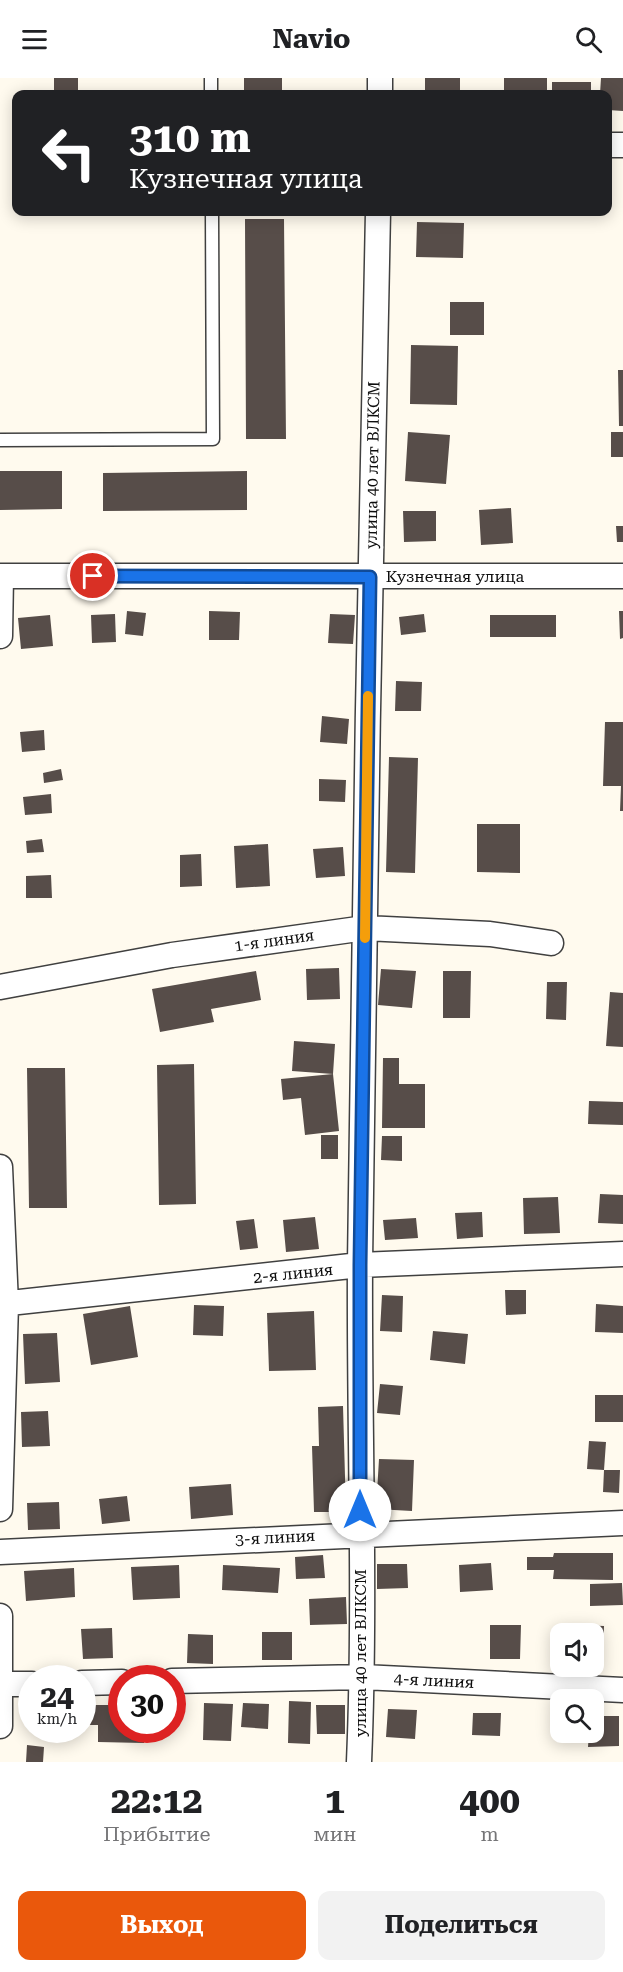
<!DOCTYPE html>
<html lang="ru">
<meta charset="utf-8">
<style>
body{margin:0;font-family:"Roboto Serif",serif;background:#f2f2f2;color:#202124;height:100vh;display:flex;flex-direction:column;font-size:22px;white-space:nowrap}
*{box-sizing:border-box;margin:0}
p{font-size:20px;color:#757577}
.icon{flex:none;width:33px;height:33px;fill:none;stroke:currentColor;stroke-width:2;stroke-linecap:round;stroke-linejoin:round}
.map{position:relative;height:1684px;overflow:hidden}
.panel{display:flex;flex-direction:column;background:#fff;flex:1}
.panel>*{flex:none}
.banner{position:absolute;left:12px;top:12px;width:600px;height:126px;border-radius:12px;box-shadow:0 3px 15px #0003;background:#202124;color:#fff;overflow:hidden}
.fabs{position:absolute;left:550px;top:1545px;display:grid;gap:12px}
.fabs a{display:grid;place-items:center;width:54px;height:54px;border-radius:12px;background:#fff;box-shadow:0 3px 15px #0003;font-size:30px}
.speed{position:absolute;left:18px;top:1587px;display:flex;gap:12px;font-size:30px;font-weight:700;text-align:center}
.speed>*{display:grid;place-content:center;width:78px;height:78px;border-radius:50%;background:#fff;box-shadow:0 3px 15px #0003;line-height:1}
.speed small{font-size:15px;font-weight:400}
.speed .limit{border:9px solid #d22;background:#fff;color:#111}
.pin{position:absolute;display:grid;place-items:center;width:51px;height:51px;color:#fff;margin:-26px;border:3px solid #fff;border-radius:50%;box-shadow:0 2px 6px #0007}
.me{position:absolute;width:66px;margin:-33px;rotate:0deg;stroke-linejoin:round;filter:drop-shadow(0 0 4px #0008)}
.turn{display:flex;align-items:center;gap:21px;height:126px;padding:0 18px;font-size:27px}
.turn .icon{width:78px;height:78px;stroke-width:2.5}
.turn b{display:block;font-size:42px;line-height:51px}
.eta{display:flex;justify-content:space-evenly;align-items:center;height:102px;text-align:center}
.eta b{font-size:36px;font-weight:700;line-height:42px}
.button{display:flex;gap:12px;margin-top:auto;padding:12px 18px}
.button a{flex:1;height:69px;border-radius:12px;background:#ea580c;color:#fff;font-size:24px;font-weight:700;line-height:69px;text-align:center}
.button a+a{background:#f2f2f2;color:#202124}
header{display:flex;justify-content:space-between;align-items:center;height:78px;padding:0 18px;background:#fff;font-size:27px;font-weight:700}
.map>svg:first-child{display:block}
.building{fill:#574d49}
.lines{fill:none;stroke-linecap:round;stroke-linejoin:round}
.lane-casing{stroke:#404040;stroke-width:15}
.street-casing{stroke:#404040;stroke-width:27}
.lane{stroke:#fff;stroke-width:12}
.street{stroke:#fff;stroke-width:24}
.route-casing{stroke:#114b97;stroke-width:15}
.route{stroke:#1a73e8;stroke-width:10}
.slow{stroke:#f59e0b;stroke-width:10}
.labels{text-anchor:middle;stroke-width:6;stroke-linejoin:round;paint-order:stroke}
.street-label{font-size:16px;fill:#0d0d0d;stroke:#fff}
</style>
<header><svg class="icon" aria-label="menu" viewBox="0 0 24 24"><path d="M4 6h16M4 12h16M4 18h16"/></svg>Navio<svg class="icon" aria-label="search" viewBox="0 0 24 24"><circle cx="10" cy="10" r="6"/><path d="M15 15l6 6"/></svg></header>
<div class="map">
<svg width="623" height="1684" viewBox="0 0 623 1684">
<rect width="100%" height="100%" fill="#fffaee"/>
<path class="building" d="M 54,0 L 78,0 L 78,16 L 54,16 Z
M 244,0 L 282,0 L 282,16 L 244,16 Z
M 425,0 L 460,0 L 460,16 L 425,16 Z
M 504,0 L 547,0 L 547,16 L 504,16 Z
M 601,0 L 623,0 L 623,33 L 608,32 L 608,16 L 600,16 Z
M 552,4 L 591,4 L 591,16 L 552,16 Z
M 545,134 L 591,134 L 591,138 L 544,138 Z
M 245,141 L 284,141 L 286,361 L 246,361 Z
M 417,144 L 464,145 L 463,180 L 416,179 Z
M 450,224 L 484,224 L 484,257 L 450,257 Z
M 411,267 L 458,268 L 457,327 L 410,326 Z
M 618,292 L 623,292 L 623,348 L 619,348 Z
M 408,354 L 450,357 L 446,406 L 405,403 Z
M 611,354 L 623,354 L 623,379 L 611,379 Z
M 0,393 L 62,393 L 62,431 L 0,432 Z
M 247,393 L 247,432 L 103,433 L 103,395 Z
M 511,430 L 513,465 L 481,467 L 479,432 Z
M 403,433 L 436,433 L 436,463 L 404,464 Z
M 616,448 L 623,448 L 623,464 L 617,464 Z
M 127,533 L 146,535 L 143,558 L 125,556 Z
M 209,533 L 240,534 L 239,562 L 209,562 Z
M 619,533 L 623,533 L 623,560 L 620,561 Z
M 115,536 L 116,564 L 92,565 L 91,537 Z
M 330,536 L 355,537 L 353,566 L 328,565 Z
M 424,536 L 426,554 L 401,557 L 399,539 Z
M 50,537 L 53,568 L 21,571 L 18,540 Z
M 490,537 L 556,537 L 556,559 L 490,559 Z
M 396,603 L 422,604 L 421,633 L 395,633 Z
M 322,638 L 349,641 L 347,666 L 320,664 Z
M 605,644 L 623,644 L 623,733 L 620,733 L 621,708 L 603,708 Z
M 44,652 L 45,672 L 22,674 L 20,654 Z
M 389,679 L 418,680 L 415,795 L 386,794 Z
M 61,691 L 63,702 L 44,705 L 43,695 Z
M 319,701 L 346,702 L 345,724 L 319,723 Z
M 51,716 L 52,735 L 25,737 L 23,719 Z
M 477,746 L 520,746 L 520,795 L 477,794 Z
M 42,761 L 44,774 L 27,775 L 26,763 Z
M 268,766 L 270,808 L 236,810 L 234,768 Z
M 343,769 L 345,798 L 316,800 L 313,771 Z
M 201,776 L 202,808 L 180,809 L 180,777 Z
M 51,797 L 52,820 L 26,820 L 26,798 Z
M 339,890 L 340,921 L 307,922 L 306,891 Z
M 381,891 L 416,893 L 412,930 L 378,927 Z
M 256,893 L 261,922 L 211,931 L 214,944 L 160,954 L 152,911 Z
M 443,893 L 471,893 L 470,940 L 443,940 Z
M 547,904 L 567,904 L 566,942 L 546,941 Z
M 610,914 L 623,915 L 623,969 L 606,968 Z
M 294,963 L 335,966 L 333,996 L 292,993 Z
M 383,980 L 399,980 L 399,1006 L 425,1006 L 425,1050 L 382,1050 Z
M 194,986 L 196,1126 L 159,1127 L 157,987 Z
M 27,990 L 65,990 L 67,1130 L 29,1130 Z
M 333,996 L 339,1053 L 305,1057 L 301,1020 L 283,1022 L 281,1001 Z
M 589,1023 L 623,1024 L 623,1047 L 588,1046 Z
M 321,1057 L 338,1057 L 338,1081 L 321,1081 Z
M 382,1058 L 402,1058 L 402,1083 L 381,1082 Z
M 600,1116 L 623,1117 L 623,1146 L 598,1145 Z
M 558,1119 L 560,1155 L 524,1156 L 523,1120 Z
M 482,1134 L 483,1159 L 457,1161 L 455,1135 Z
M 315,1139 L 319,1171 L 286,1174 L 283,1142 Z
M 416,1140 L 418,1160 L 385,1162 L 383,1142 Z
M 254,1141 L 258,1170 L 240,1172 L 236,1143 Z
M 505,1212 L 526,1212 L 526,1236 L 506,1237 Z
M 382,1217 L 403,1218 L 402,1254 L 380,1253 Z
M 596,1226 L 623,1228 L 623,1255 L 595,1254 Z
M 194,1227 L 224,1228 L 223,1258 L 193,1257 Z
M 130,1228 L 138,1279 L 91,1287 L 83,1236 Z
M 314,1233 L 316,1292 L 269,1293 L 267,1235 Z
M 433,1253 L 468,1256 L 465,1286 L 430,1282 Z
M 57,1255 L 60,1304 L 25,1306 L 23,1256 Z
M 380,1306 L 403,1308 L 400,1337 L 377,1335 Z
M 595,1317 L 623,1317 L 623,1344 L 595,1344 Z
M 343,1328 L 346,1434 L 314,1434 L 312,1368 L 319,1368 L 318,1329 Z
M 48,1333 L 50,1368 L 22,1369 L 21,1334 Z
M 589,1363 L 606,1364 L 604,1392 L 620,1392 L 619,1415 L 603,1414 L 604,1392 L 587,1391 Z
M 379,1381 L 414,1382 L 412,1433 L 376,1431 Z
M 231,1406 L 233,1437 L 191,1441 L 189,1409 Z
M 127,1418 L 130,1443 L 102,1446 L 99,1421 Z
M 59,1424 L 60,1451 L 28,1452 L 27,1425 Z
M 554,1475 L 613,1475 L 613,1502 L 553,1501 L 554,1492 L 527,1492 L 527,1479 L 553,1479 Z
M 323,1477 L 325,1500 L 296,1501 L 295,1479 Z
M 491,1485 L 493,1512 L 460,1514 L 459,1487 Z
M 377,1486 L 407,1486 L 408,1510 L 377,1511 Z
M 179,1487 L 180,1520 L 133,1522 L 131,1489 Z
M 223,1487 L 280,1490 L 278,1515 L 222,1512 Z
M 74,1490 L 75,1519 L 26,1523 L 24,1493 Z
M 622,1505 L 623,1527 L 590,1528 L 590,1506 Z
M 346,1519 L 347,1546 L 310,1547 L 309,1521 Z
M 490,1547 L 521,1547 L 520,1581 L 490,1581 Z
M 578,1547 L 604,1548 L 603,1583 L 594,1583 L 594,1556 L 578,1556 Z
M 112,1550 L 113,1580 L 83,1581 L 81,1551 Z
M 262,1554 L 292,1554 L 292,1582 L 262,1582 Z
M 188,1556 L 213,1557 L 213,1586 L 187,1585 Z
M 289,1623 L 311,1624 L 310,1666 L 288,1665 Z
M 204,1625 L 233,1626 L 231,1663 L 203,1662 Z
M 243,1625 L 269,1626 L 268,1651 L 241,1649 Z
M 82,1627 L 122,1627 L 122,1652 L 144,1652 L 144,1665 L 98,1664 L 98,1647 L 82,1647 Z
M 316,1627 L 345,1627 L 345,1656 L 317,1656 Z
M 388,1631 L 417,1632 L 415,1661 L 386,1659 Z
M 473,1635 L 501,1635 L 500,1658 L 472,1657 Z
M 594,1638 L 619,1638 L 619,1668 L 588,1669 L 589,1654 L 594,1654 Z
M 149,1652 L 167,1652 L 167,1659 L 150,1660 Z
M 27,1667 L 44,1669 L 43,1684 L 26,1684 Z"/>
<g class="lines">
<defs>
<path id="lane" d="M 211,0 L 211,16
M 0,362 L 213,361 L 212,134"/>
<path id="street" d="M 380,16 L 380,0
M 608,67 L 623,67
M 0,498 L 623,498
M 0,558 L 1,498
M 0,909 L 172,877 L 365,850 L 490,856 L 551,865
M 0,1089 L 6,1226 L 0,1431
M 0,1226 L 360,1187 L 623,1176
M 0,1474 L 623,1445
M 0,1538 L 0,1648
M 172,1603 L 363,1599 L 623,1612
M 82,1605 L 122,1604
M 0,1606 L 32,1606
M 359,1684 C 366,1518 359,1351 360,1185 C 364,835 370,484 378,134"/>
</defs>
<use href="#lane" class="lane-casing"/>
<use href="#street" class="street-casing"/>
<use href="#lane" class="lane"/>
<use href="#street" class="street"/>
</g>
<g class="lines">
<defs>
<path id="route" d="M 93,498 L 370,499 L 360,1187 L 360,1432"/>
</defs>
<use href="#route" class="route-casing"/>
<use href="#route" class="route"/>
<path class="slow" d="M 365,860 L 368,618"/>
</g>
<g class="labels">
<g class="street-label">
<text transform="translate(372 387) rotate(-89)" y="6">улица 40 лет ВЛКСМ</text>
<text x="455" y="504">Кузнечная улица</text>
<text transform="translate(274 862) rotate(-8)" y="6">1-я линия</text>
<text transform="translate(293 1195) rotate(-6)" y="6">2-я линия</text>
<text transform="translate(275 1459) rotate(-3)" y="6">3-я линия</text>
<text transform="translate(360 1575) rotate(-90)" y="6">улица 40 лет ВЛКСМ</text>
<text transform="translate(434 1602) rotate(3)" y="6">4-я линия</text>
</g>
</g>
</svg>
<div class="fabs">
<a><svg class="icon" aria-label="sound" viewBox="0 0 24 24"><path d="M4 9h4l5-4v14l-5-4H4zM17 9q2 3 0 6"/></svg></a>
<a><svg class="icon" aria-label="search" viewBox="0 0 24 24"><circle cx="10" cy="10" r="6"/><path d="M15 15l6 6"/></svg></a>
</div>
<div class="speed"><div>24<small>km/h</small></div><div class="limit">30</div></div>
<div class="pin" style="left:93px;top:498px;background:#d93025"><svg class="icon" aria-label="arrive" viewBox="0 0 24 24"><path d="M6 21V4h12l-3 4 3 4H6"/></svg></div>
<svg class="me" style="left:360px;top:1432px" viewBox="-20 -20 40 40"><circle r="19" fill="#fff"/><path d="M0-13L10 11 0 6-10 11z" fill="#1a73e8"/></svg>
<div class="banner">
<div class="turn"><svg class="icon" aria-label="left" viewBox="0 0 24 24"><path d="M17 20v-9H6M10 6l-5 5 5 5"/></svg><div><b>310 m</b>Кузнечная улица</div></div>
</div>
</div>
<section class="panel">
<div class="eta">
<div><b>22:12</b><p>Прибытие</p></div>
<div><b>1</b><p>мин</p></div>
<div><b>400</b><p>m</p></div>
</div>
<div class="button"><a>Выход</a><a>Поделиться</a></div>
</section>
